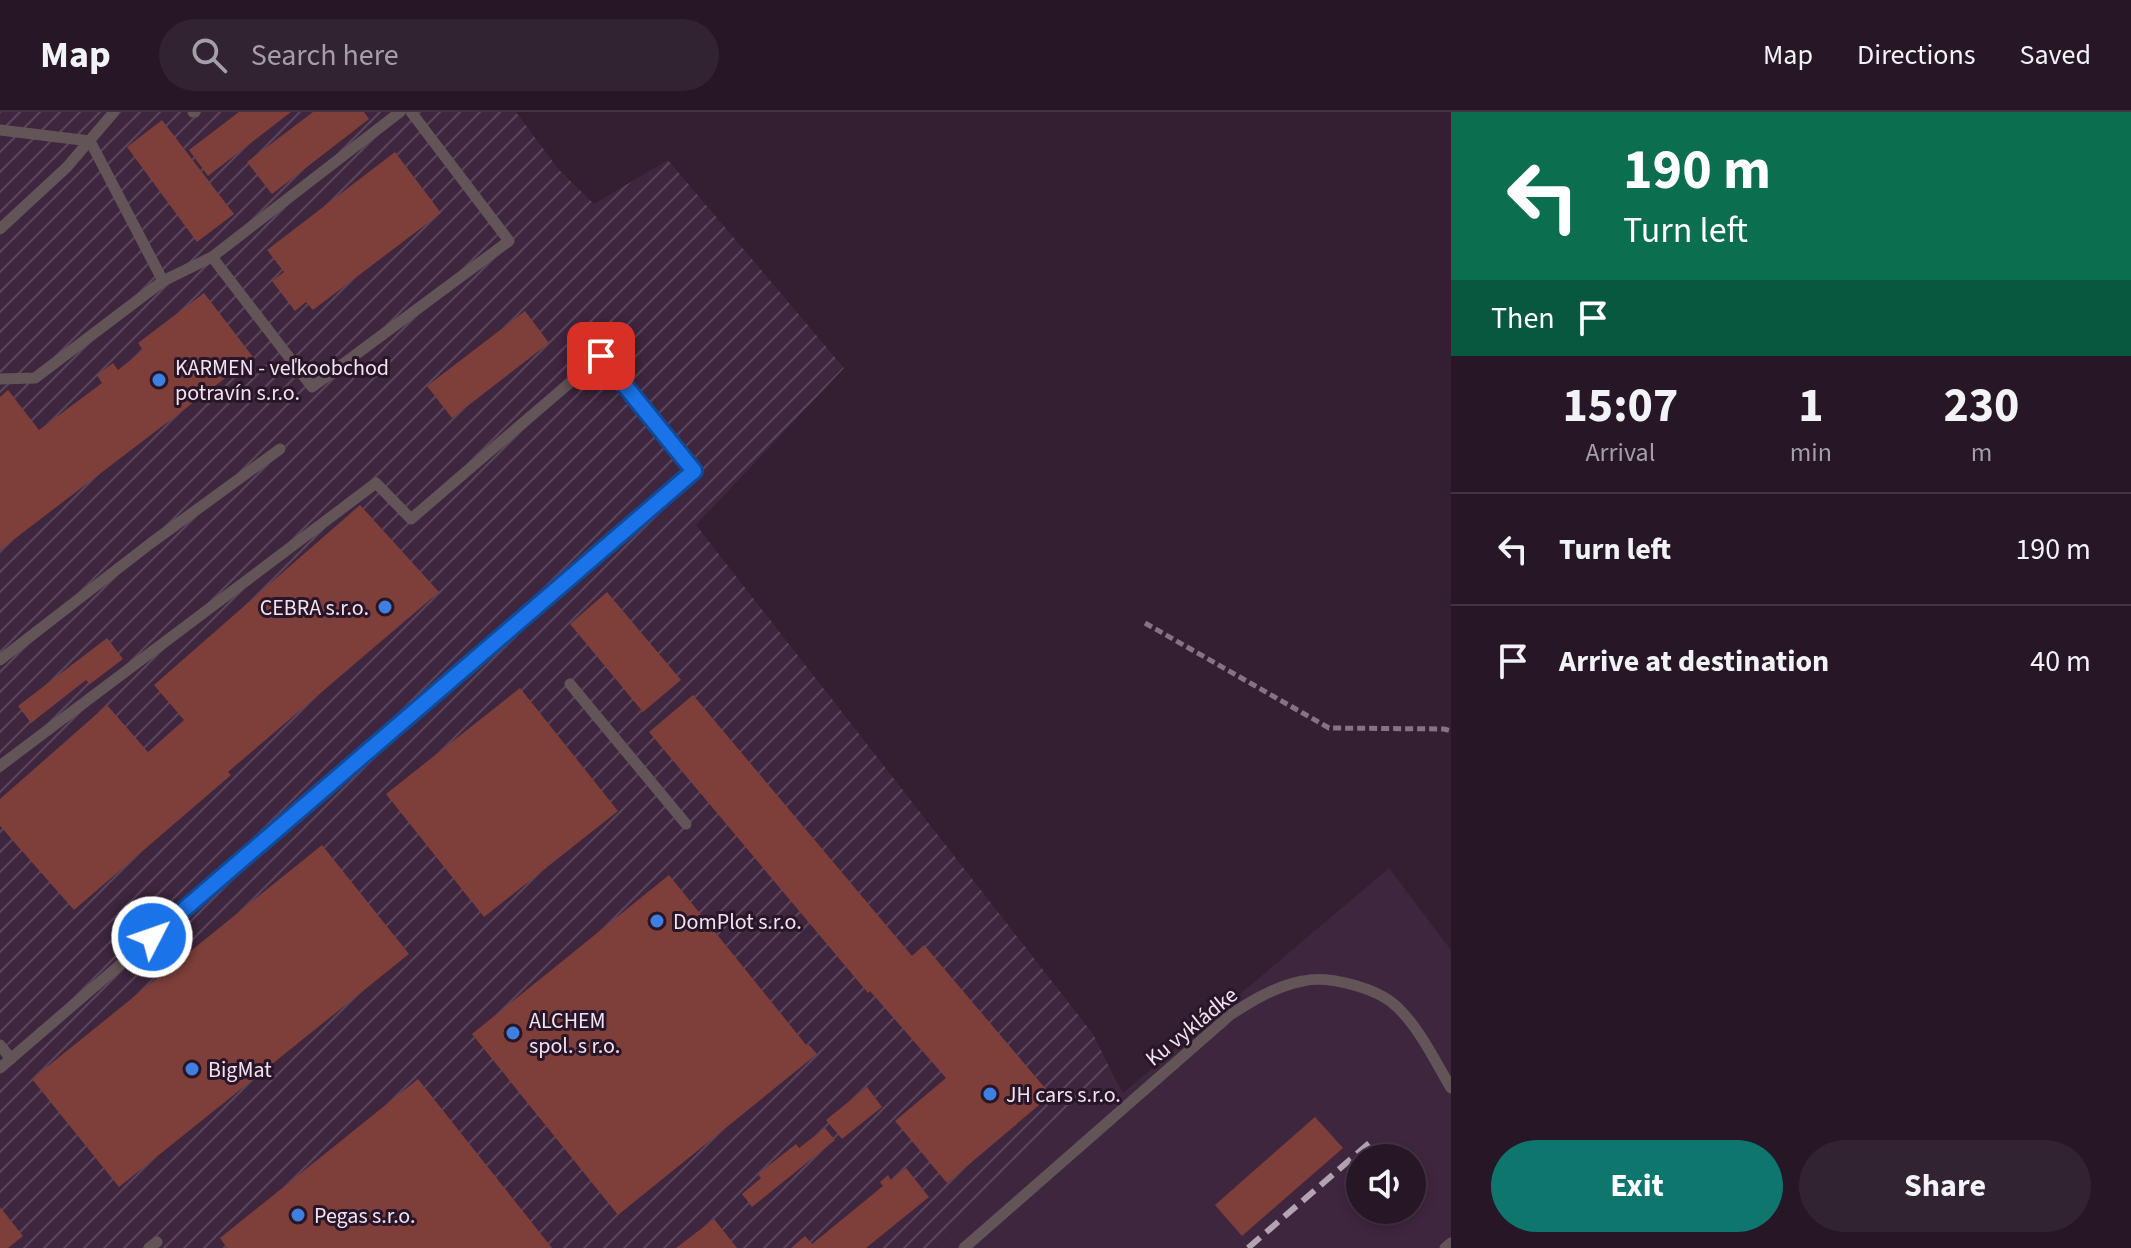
<!DOCTYPE html>
<meta charset="utf-8">
<style>
body{margin:0;font-family:"Source Sans 3",sans-serif;background:#322332;color:#f1f3f6;height:100vh;display:flex;flex-direction:column;font-size:30px;white-space:nowrap}
*{box-sizing:border-box;margin:0}
p{font-size:26px;color:#a49fa7}
.icon{flex:none;width:44px;height:44px;fill:none;stroke:currentColor;stroke-width:2;stroke-linecap:round;stroke-linejoin:round}
.map{position:relative;flex:1;overflow:hidden}
.panel{display:flex;flex-direction:column;background:#261626;width:680px}
.panel>*{flex:none}
.top-card{background:#0b6e4f;color:#fff;overflow:hidden}
.buttons{position:absolute;left:1346px;top:1032px;display:grid;gap:16px}
.buttons a{display:grid;place-items:center;width:80px;height:80px;border-radius:50%;background:#261626;box-shadow:0 4px 12px #0003,0 0 0 2px #423543;font-size:40px}
.pin{position:absolute;display:grid;place-items:center;width:68px;height:68px;color:#fff;margin:-34px;border-radius:16px;box-shadow:0 4px 12px #0006}
.me{position:absolute;width:88px;margin:-44px;rotate:49deg;stroke-linejoin:round;filter:drop-shadow(0 0 6px #0008)}
.turn{display:flex;align-items:center;gap:28px;height:168px;padding:0 40px;font-size:36px}
.turn .icon{width:104px;height:104px;stroke-width:2.5}
.turn b{display:block;font-size:56px;line-height:68px}
.then{display:flex;align-items:center;height:76px;padding:0 40px;background:#0003;gap:16px;font-size:30px}
.eta{display:flex;justify-content:space-evenly;align-items:center;height:136px;text-align:center}
.eta b{font-size:48px;font-weight:700;line-height:56px}
.action{display:flex;gap:16px;margin-top:auto;padding:16px 40px}
.action a{flex:1;height:92px;border-radius:48px;background:#0f766e;color:#fff;font-size:32px;font-weight:700;line-height:92px;text-align:center}
.action a+a{background:#322332;color:#f1f3f6}
ul{padding:0;list-style:none}
li{display:flex;align-items:center;gap:24px;height:112px;padding:0 40px;border-top:2px solid #423543}
li div{flex:1}
li b{display:block;font-size:30px}
li em{font-style:normal}
header{display:flex;align-items:center;gap:48px;box-sizing:border-box;height:112px;padding:0 40px;background:#261626;border-bottom:2px solid #423543}
header strong{font-size:38px}
nav{display:flex;gap:44px;margin-inline-start:auto;font-size:28px}
.search{width:560px;height:72px;background:#322332;display:flex;align-items:center;gap:20px;box-sizing:border-box;padding:0 28px;border-radius:44px;color:#a49fa7;font-size:30px}
main{display:flex;flex:1;min-height:0}
.map>svg:first-child{display:block}
.industrial{fill:url(#industrial-furrows)}
.built{fill:#3f263f;fill-rule:evenodd}
.building{fill:#7e3f3a}
.lines{fill:none;stroke-linecap:round;stroke-linejoin:round}
.path{stroke:#857384;stroke-width:5;stroke-dasharray:8 4;stroke-linecap:butt}
.service{stroke:#635458;stroke-width:11}
.rail{stroke:#b4a3b3;stroke-width:6;stroke-dasharray:16 8;stroke-linecap:butt}
.route-casing{stroke:#114b97;stroke-width:20}
.route{stroke:#1a73e8;stroke-width:14}
.shop-dot{fill:#3f7fe0;stroke:#291528;stroke-width:3}
.labels{text-anchor:middle;stroke-width:6;stroke-linejoin:round;paint-order:stroke}
.poi-label{font-size:22px;fill:#f1e3f0;stroke:#291528;text-anchor:start}
.street-label{font-size:22px;fill:#f1e3f0;stroke:#291528}
</style>
<header>
<strong>Map</strong>
<div class="search"><svg class="icon" aria-label="search" viewBox="0 0 24 24"><circle cx="10" cy="10" r="6"/><path d="M15 15l6 6"/></svg>Search here</div>
<nav><a>Map</a><a>Directions</a><a>Saved</a></nav>
</header>
<main>
<div class="map">
<svg width="1451" height="1136" viewBox="0 0 1451 1136">
<defs>
<pattern id="industrial-furrows" width="10" height="10" patternUnits="userSpaceOnUse" patternTransform="scale(2)"><rect width="10" height="10" fill="#3f263f"/><path d="M-1 1l2-2M0 10L10 0M9 11l2-2" fill="none" stroke="#5b455b"/></pattern>
</defs>
<rect width="100%" height="100%" fill="#331e32"/>
<path class="industrial" d="M 0,0 L 516,0 L 559,58 L 594,92 L 668,48 L 844,256 L 696,413 L 1093,922 L 1114,965 L 936,1136 L 0,1136 Z"/>
<path class="built" d="M 1389,756 L 1451,838 L 1451,1136 L 936,1136 L 1114,965 L 1123,981 ZM 1360,1046 L 1412,1046 L 1412,1098 L 1360,1098 Z"/>
<path class="building" d="M 239,0 L 291,0 L 208,64 L 189,38 Z
M 313,0 L 364,0 L 369,7 L 272,82 L 247,50 Z
M 162,8 L 234,102 L 197,130 L 127,35 Z
M 395,40 L 441,101 L 313,198 L 306,190 L 295,199 L 272,169 L 284,160 L 267,138 Z
M 204,181 L 253,245 L 0,438 L 0,285 L 8,278 L 39,318 L 102,271 L 97,263 L 113,251 L 118,258 L 143,238 L 138,231 Z
M 525,199 L 549,231 L 452,306 L 427,274 Z
M 360,393 L 439,480 L 228,660 L 231,663 L 74,798 L 0,714 L 0,687 L 107,593 L 148,640 L 184,608 L 154,573 Z
M 607,480 L 681,568 L 643,600 L 570,512 Z
M 107,526 L 123,547 L 90,572 L 86,568 L 31,611 L 18,594 Z
M 520,576 L 618,699 L 484,805 L 386,682 Z
M 693,583 L 912,844 L 924,833 L 1051,983 L 947,1071 L 895,1009 L 946,966 L 870,879 L 868,881 L 649,620 Z
M 322,733 L 409,842 L 119,1075 L 32,967 Z
M 669,763 L 807,934 L 809,933 L 817,942 L 618,1103 L 472,922 Z
M 418,967 L 552,1136 L 227,1136 L 220,1126 Z
M 867,975 L 882,995 L 842,1027 L 826,1008 Z
M 1315,1005 L 1343,1036 L 1242,1124 L 1215,1093 Z
M 825,1016 L 835,1028 L 752,1095 L 742,1082 L 761,1066 L 758,1062 L 796,1032 L 799,1036 Z
M 906,1056 L 929,1085 L 866,1136 L 791,1136 L 805,1124 L 812,1132 L 883,1074 L 880,1070 L 888,1063 L 891,1068 Z
M 0,1095 L 23,1124 L 8,1136 L 0,1136 Z
M 714,1107 L 737,1136 L 676,1136 Z"/>
<g class="lines">
<path class="path" d="M 1145,511 L 1329,616 L 1444,617 L 1451,619"/>
<path class="service" d="M 193,0 L 195,0
M 0,18 L 90,29 L 163,169 L 35,266 L 0,267
M 0,117 L 67,55 L 114,0
M 212,145 L 400,0
M 163,169 L 212,145 L 312,275 L 509,129 L 411,0
M 0,548 L 151,431 L 280,337
M 570,572 L 686,712
M 0,654 L 376,371 L 411,407 L 601,244 L 694,359 L 0,956
M 0,933 L 11,947
M 149,1136 L 157,1130
M 964,1136 L 1230,903 C 1253,888 1276,874 1303,869 C 1328,863 1377,876 1396,894 C 1419,915 1435,949 1451,976
M 1445,1136 L 1451,1131"/>
<path class="rail" d="M 1248,1136 L 1374,1027"/>
</g>
<g class="lines">
<defs>
<path id="route" d="M 152,825 L 694,359 L 601,244"/>
</defs>
<use href="#route" class="route-casing"/>
<use href="#route" class="route"/>
</g>
<g class="shop-dot">
<circle cx="159" cy="268" r="8"/>
<circle cx="385" cy="495" r="8"/>
<circle cx="657" cy="809" r="8"/>
<circle cx="513" cy="921" r="8"/>
<circle cx="192" cy="957" r="8"/>
<circle cx="990" cy="982" r="8"/>
<circle cx="298" cy="1103" r="8"/>
</g>
<g class="labels">
<g class="poi-label">
<text x="175" y="263">KARMEN - veľkoobchod<tspan x="175" dy="25">potravín s.r.o.</tspan></text>
<text x="369" y="503" text-anchor="end">CEBRA s.r.o.</text>
<text x="673" y="817">DomPlot s.r.o.</text>
<text x="529" y="916">ALCHEM<tspan x="529" dy="25">spol. s r.o.</tspan></text>
<text x="208" y="965">BigMat</text>
<text x="1006" y="990">JH cars s.r.o.</text>
<text x="314" y="1111">Pegas s.r.o.</text>
</g>
<g class="street-label">
<text transform="translate(1191 914) rotate(-39)" y="8">Ku vykládke</text>
</g>
</g>
</svg>
<div class="buttons">
<a><svg class="icon" aria-label="sound" viewBox="0 0 24 24"><path d="M4 9h4l5-4v14l-5-4H4zM17 9q2 3 0 6"/></svg></a>
</div>
<div class="pin" style="left:601px;top:244px;background:#d93025"><svg class="icon" aria-label="arrive" viewBox="0 0 24 24"><path d="M6 21V4h12l-3 4 3 4H6"/></svg></div>
<svg class="me" style="left:152px;top:825px" viewBox="-20 -20 40 40"><circle r="17" fill="#1a73e8" stroke="#fff" stroke-width="3"/><path d="M0-11L8 9 0 5-8 9z" fill="#fff"/></svg>
</div>
<section class="panel">
<div class="top-card">
<div class="turn"><svg class="icon" aria-label="left" viewBox="0 0 24 24"><path d="M17 20v-9H6M10 6l-5 5 5 5"/></svg><div><b>190 m</b>Turn left</div></div>
<div class="then">Then<svg class="icon" aria-label="arrive" viewBox="0 0 24 24"><path d="M6 21V4h12l-3 4 3 4H6"/></svg></div>
</div>
<div class="eta">
<div><b>15:07</b><p>Arrival</p></div>
<div><b>1</b><p>min</p></div>
<div><b>230</b><p>m</p></div>
</div>
<ul>
<li><svg class="icon" aria-label="left" viewBox="0 0 24 24"><path d="M17 20v-9H6M10 6l-5 5 5 5"/></svg><div><b>Turn left</b></div><em>190 m</em></li>
<li><svg class="icon" aria-label="arrive" viewBox="0 0 24 24"><path d="M6 21V4h12l-3 4 3 4H6"/></svg><div><b>Arrive at destination</b></div><em>40 m</em></li>
</ul>
<div class="action"><a>Exit</a><a>Share</a></div>
</section>
</main>
